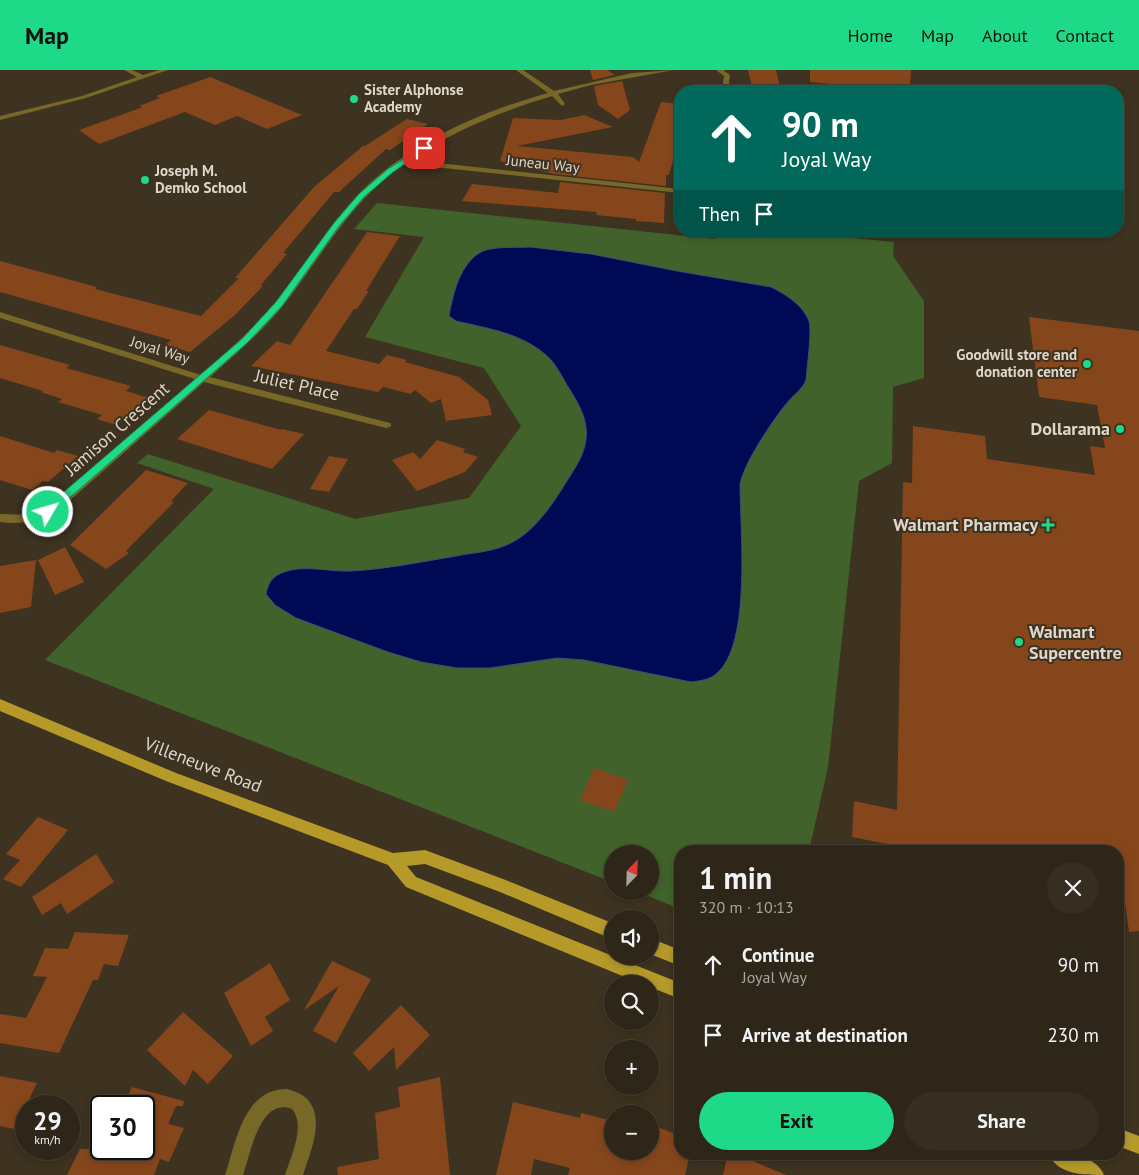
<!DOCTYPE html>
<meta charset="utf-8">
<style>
body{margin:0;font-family:"PT Sans",sans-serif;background:#362e21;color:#f1f3f6;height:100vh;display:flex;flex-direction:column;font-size:19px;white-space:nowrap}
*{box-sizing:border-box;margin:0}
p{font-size:16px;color:#a7a5a2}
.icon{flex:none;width:28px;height:28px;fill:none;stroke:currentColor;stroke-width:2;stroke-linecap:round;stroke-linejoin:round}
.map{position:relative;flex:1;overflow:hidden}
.details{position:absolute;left:674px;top:775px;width:450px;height:315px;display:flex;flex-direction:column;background:#2e2618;border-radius:20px;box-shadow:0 2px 8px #0003,0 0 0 1px #494337}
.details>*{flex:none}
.top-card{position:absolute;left:674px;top:15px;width:450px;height:152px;border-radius:20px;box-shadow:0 2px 8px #0003,0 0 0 1px #494337;background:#00695c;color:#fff;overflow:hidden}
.needle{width:32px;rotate:23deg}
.buttons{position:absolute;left:604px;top:775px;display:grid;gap:10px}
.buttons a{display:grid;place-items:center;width:55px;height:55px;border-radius:50%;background:#2e2618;box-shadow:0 2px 8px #0003,0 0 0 1px #494337;font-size:25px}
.speed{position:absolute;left:15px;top:1025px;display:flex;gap:10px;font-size:25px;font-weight:700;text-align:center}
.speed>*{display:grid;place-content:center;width:65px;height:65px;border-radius:50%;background:#2e2618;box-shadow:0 2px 8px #0003,0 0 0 1px #494337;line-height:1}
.speed small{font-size:12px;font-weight:400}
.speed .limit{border:2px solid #111;border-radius:8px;background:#fff;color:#111}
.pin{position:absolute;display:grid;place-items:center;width:42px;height:42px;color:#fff;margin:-21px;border-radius:10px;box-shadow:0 2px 8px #0006}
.me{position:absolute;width:55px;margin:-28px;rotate:52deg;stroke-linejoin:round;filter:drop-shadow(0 0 4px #0008)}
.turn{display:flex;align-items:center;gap:18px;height:105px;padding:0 25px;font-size:22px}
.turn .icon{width:65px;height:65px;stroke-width:2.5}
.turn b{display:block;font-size:35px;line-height:42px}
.then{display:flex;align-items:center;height:48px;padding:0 25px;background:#0003;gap:10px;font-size:19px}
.round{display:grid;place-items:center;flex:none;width:52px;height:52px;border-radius:26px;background:#362e21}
.summary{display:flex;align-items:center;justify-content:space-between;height:85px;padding:0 25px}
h1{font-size:30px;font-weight:600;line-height:38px}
.primary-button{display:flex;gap:10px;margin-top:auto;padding:10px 25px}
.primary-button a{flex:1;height:58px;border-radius:30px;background:#1dd988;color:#111;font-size:20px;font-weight:600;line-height:58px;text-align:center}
.primary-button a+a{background:#362e21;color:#f1f3f6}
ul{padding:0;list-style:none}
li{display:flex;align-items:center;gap:15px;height:70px;padding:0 25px}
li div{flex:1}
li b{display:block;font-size:19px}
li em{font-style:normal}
header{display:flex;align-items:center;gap:30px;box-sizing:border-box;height:70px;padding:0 25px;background:#1dd988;color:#111}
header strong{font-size:24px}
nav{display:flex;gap:28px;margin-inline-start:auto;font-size:18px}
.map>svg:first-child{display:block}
.green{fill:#41632b}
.water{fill:#000a54;stroke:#434878}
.building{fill:#86461c}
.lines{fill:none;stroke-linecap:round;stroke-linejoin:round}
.minor{fill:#786828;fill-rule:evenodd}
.major{fill:#b59a2a;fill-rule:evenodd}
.route{fill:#1dd988;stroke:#138d58}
.poi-dot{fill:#1dd988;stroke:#3e3220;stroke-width:2}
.labels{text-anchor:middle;stroke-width:4;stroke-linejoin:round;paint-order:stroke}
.far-poi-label{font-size:15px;font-weight:bold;fill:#dfd7cc;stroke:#3e3220;text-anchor:start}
.far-street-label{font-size:15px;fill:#dfd7cc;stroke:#3e3220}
.street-label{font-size:18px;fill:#dfd7cc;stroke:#3e3220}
.poi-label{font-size:18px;font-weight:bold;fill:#dfd7cc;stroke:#3e3220;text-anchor:end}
</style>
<header>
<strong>Map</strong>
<nav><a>Home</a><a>Map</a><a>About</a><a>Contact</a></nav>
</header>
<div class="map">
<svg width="1139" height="1105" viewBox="0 0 1139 1105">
<rect width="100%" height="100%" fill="#3e3220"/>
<path class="green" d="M 377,133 L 714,169 L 737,161 L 779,161 L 894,172 L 893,186 L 924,231 L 924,308 L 893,317 L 892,393 L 859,411 L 828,697 L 809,781 L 680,781 L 680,839 L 636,821 L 650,821 L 650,784 L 612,784 L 612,812 L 45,590 L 214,419 L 137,393 L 148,384 L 355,449 L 469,428 L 521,356 L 484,298 L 365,267 L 424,167 L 354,159 Z"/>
<path class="water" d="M 530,177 L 591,184 L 677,201 L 771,217 C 785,224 803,235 809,251 C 812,261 807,297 806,310 C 802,320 793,325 786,334 C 771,353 745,391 740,414 C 740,459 752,575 716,604 C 709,610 699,611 691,612 L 584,590 L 557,588 L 490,598 L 457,598 L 421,592 L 388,582 L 296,548 L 275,535 L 266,524 C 269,509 275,504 291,500 C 310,496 332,502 351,501 C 387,499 421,492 456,486 C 471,483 489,482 504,476 C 534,465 554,432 570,406 C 591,375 592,355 572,323 C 565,313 560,301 552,291 C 527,264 490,259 456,251 L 449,246 C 453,224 460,192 483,181 C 496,176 516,178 530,177 Z"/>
<path class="building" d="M 590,0 L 607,0 L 615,5 L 593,10 Z
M 748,0 L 776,0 L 781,21 L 753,20 Z
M 810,0 L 911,0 L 910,17 L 874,14 L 874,18 L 810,12 Z
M 210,7 L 302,45 L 267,59 L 237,46 L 215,55 L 185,42 L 99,74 L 79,60 L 143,37 L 139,36 L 160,28 L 156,26 Z
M 622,11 L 630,40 L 618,49 L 598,35 L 594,16 Z
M 661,32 L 680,34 L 680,67 L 669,105 L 666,105 L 666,116 L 554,104 L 500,91 L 513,48 L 560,50 L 584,45 L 613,57 L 517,76 L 633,87 L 639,92 Z
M 407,49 L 428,54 L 390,80 L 386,79 L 339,122 L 334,122 L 283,183 L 287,184 L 261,215 L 263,216 L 235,245 L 190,282 L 165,275 L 171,270 L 0,222 L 0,191 L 97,217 L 95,219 L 201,246 L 239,208 L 235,208 L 314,117 L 363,76 L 365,76 Z
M 560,112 L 665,123 L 664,153 L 636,151 L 636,149 L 596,145 L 597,142 L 462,131 L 472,114 L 558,123 Z
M 367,162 L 400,166 L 366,221 L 369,221 L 357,239 L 354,239 L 326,281 L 379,294 L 387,285 L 407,290 L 405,292 L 459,307 L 488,330 L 492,345 L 446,351 L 441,329 L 431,333 L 415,320 L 411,324 L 383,317 L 378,322 L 251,296 L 277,271 L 290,275 Z
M 1029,247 L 1139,261 L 1139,861 L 1129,862 L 1124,825 L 1118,824 L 1118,781 L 922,781 L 852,767 L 854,731 L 897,740 L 903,412 L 912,413 L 913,356 L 985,366 L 987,389 L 1095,405 L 1090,376 L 1105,378 L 1097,335 L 1039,327 Z
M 0,275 L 70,295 L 66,298 L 131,316 L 126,321 L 149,328 L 116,355 L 97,349 L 102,345 L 58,332 L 62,329 L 41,322 L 43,321 L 0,308 Z
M 209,340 L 281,360 L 282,359 L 304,364 L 272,399 L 177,369 Z
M 0,366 L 54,383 L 57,380 L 78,386 L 48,412 L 43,411 L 32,420 L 0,410 Z
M 437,370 L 465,379 L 463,382 L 478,387 L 465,402 L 417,421 L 392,390 L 413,382 L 420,389 Z
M 329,386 L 348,389 L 329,422 L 310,419 Z
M 146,400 L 188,413 L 171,431 L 174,432 L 126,481 L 129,483 L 106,499 L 70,475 Z
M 65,477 L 84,512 L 55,525 L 38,490 Z
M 36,490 L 31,537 L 0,543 L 0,496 Z
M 594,698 L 628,710 L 614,742 L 580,730 Z
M 38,747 L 68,760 L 21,817 L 3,809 L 20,790 L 6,784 Z
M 96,784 L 114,812 L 67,844 L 61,833 L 42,845 L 32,827 Z
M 75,862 L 129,865 L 118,896 L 104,894 L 98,910 L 93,910 L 59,983 L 0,973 L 0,944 L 26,948 L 47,907 L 33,906 L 45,878 L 68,879 Z
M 332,891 L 371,909 L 336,973 L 313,961 L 339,916 L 304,940 Z
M 270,893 L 290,930 L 265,947 L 273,961 L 251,976 L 224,923 Z
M 401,935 L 430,965 L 396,1000 L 394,977 L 369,1001 L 353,983 Z
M 183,942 L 233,986 L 208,1014 L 193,1000 L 185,1016 L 147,980 Z
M 0,1006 L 37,1013 L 15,1059 L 0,1056 Z
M 440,1007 L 450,1105 L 338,1105 L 337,1097 L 379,1089 L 375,1043 L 400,1037 L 398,1017 Z
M 132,1017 L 184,1031 L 183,1036 L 176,1036 L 168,1054 L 184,1058 L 169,1092 L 160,1089 L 154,1105 L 67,1105 L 80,1079 L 144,1079 L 144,1036 L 123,1036 Z
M 513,1032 L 580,1048 L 581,1043 L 612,1051 L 612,1081 L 650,1081 L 650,1054 L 680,1066 L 680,1084 L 690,1084 L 685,1105 L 568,1105 L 570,1098 L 534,1089 L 531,1105 L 496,1105 Z
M 728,1084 L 736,1084 L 786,1105 L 723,1105 Z"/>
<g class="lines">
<path class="minor" d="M 124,0 L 132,0 L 143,5 L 159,0 L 168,0 L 86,28 L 0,50 L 0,46 L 82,26 L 137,7 Z
M 516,0 L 523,0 L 554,21 L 632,3 L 674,0 L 591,15 L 558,24 L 565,34 L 562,36 L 552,26 C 502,41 453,61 410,90 L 680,119 L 680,123 L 405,94 C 352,129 324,183 286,232 C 264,260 236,284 210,307 L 390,353 L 391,355 L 390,357 L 386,358 L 204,312 L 59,440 C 40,451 22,455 0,452 L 0,444 L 29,445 L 51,434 L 195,309 L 0,248 L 0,242 L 201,305 C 228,281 256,257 279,228 C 306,195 327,157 357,126 C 406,74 480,42 548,23 Z
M 716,0 L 723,0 L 730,5 L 728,21 L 722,21 L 724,6 Z
M 287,1019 C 293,1021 300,1023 305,1027 C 327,1046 310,1083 303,1105 L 285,1105 C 291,1086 306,1056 292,1039 C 260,1026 250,1085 243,1105 L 225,1105 C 236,1073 243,1019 287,1019 Z"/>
<path class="major" d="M 0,629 L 176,703 L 393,783 L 425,780 L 503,809 L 612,853 L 612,869 L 500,822 L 425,794 L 407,796 L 416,807 L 680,913 L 680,929 L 650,917 L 650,914 L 642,914 L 406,817 L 388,795 L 166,711 L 0,641 Z
M 650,868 L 680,880 L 680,896 L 650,884 Z
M 1118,1058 L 1139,1066 L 1139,1084 L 1118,1076 Z
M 1049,1084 C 1067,1083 1096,1085 1104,1105 C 1085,1105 1057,1105 1049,1084 Z"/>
</g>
<path class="route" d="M 424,76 L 428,78 L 427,79 L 393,102 L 364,127 L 339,156 L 282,236 L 248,272 L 51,444 L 44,444 L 42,442 L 44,439 L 242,269 L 276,232 L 334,153 L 359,124 L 388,99 Z"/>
<g class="poi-dot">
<circle cx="354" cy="29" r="5"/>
<circle cx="145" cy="110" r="5"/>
<circle cx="1087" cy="294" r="5"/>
<circle cx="1120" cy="359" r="5"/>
<path d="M1045.5 447.5h5v5h5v5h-5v5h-5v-5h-5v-5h5z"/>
<circle cx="1019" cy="572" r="5"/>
</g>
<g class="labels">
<g class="far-poi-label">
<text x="364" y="25">Sister Alphonse<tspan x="364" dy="17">Academy</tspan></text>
<text x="155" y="106">Joseph M.<tspan x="155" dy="17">Demko School</tspan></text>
<text x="1077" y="290" text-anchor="end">Goodwill store and<tspan x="1077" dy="17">donation center</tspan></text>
</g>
<g class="far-street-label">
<text transform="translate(543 94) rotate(6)" y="5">Juneau Way</text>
<text transform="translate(160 280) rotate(17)" y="5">Joyal Way</text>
</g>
<g class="street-label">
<text transform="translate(297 315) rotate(13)" y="6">Juliet Place</text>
<text transform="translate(117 359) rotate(-41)" y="6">Jamison Crescent</text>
<text transform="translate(203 695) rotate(21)" y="6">Villeneuve Road</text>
</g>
<g class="poi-label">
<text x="1110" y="365">Dollarama</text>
<text x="1038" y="461">Walmart Pharmacy</text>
<text x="1029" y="568" text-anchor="start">Walmart<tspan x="1029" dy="21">Supercentre</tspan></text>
</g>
</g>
</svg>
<div class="buttons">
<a><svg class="needle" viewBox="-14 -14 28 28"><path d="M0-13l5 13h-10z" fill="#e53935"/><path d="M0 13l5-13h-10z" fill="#a7a5a2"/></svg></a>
<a><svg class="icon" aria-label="sound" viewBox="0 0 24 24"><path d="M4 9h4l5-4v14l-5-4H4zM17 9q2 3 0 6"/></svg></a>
<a><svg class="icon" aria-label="search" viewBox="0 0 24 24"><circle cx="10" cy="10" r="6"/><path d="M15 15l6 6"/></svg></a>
<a>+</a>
<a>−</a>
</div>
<div class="speed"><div>29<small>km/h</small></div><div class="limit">30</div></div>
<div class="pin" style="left:424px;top:78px;background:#d93025"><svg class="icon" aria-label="arrive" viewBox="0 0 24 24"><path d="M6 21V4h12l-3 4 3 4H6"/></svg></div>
<svg class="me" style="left:48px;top:442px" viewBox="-20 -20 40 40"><circle r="17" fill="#1dd988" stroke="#fff" stroke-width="3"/><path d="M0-11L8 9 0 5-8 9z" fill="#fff"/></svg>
<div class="top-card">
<div class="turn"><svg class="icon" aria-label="ahead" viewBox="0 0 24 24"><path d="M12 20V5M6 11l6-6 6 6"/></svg><div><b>90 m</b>Joyal Way</div></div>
<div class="then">Then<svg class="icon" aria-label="arrive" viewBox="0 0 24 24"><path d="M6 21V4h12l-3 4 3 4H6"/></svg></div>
</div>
<section class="details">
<div class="summary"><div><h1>1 min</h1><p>320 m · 10:13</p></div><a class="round"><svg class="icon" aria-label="close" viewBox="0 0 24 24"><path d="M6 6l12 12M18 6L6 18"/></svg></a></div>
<ul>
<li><svg class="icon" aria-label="ahead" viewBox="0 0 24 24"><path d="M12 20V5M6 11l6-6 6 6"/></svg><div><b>Continue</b><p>Joyal Way</p></div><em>90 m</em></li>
<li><svg class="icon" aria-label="arrive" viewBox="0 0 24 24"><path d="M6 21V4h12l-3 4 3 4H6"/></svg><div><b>Arrive at destination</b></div><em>230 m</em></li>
</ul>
<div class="primary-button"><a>Exit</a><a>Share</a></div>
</section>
</div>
